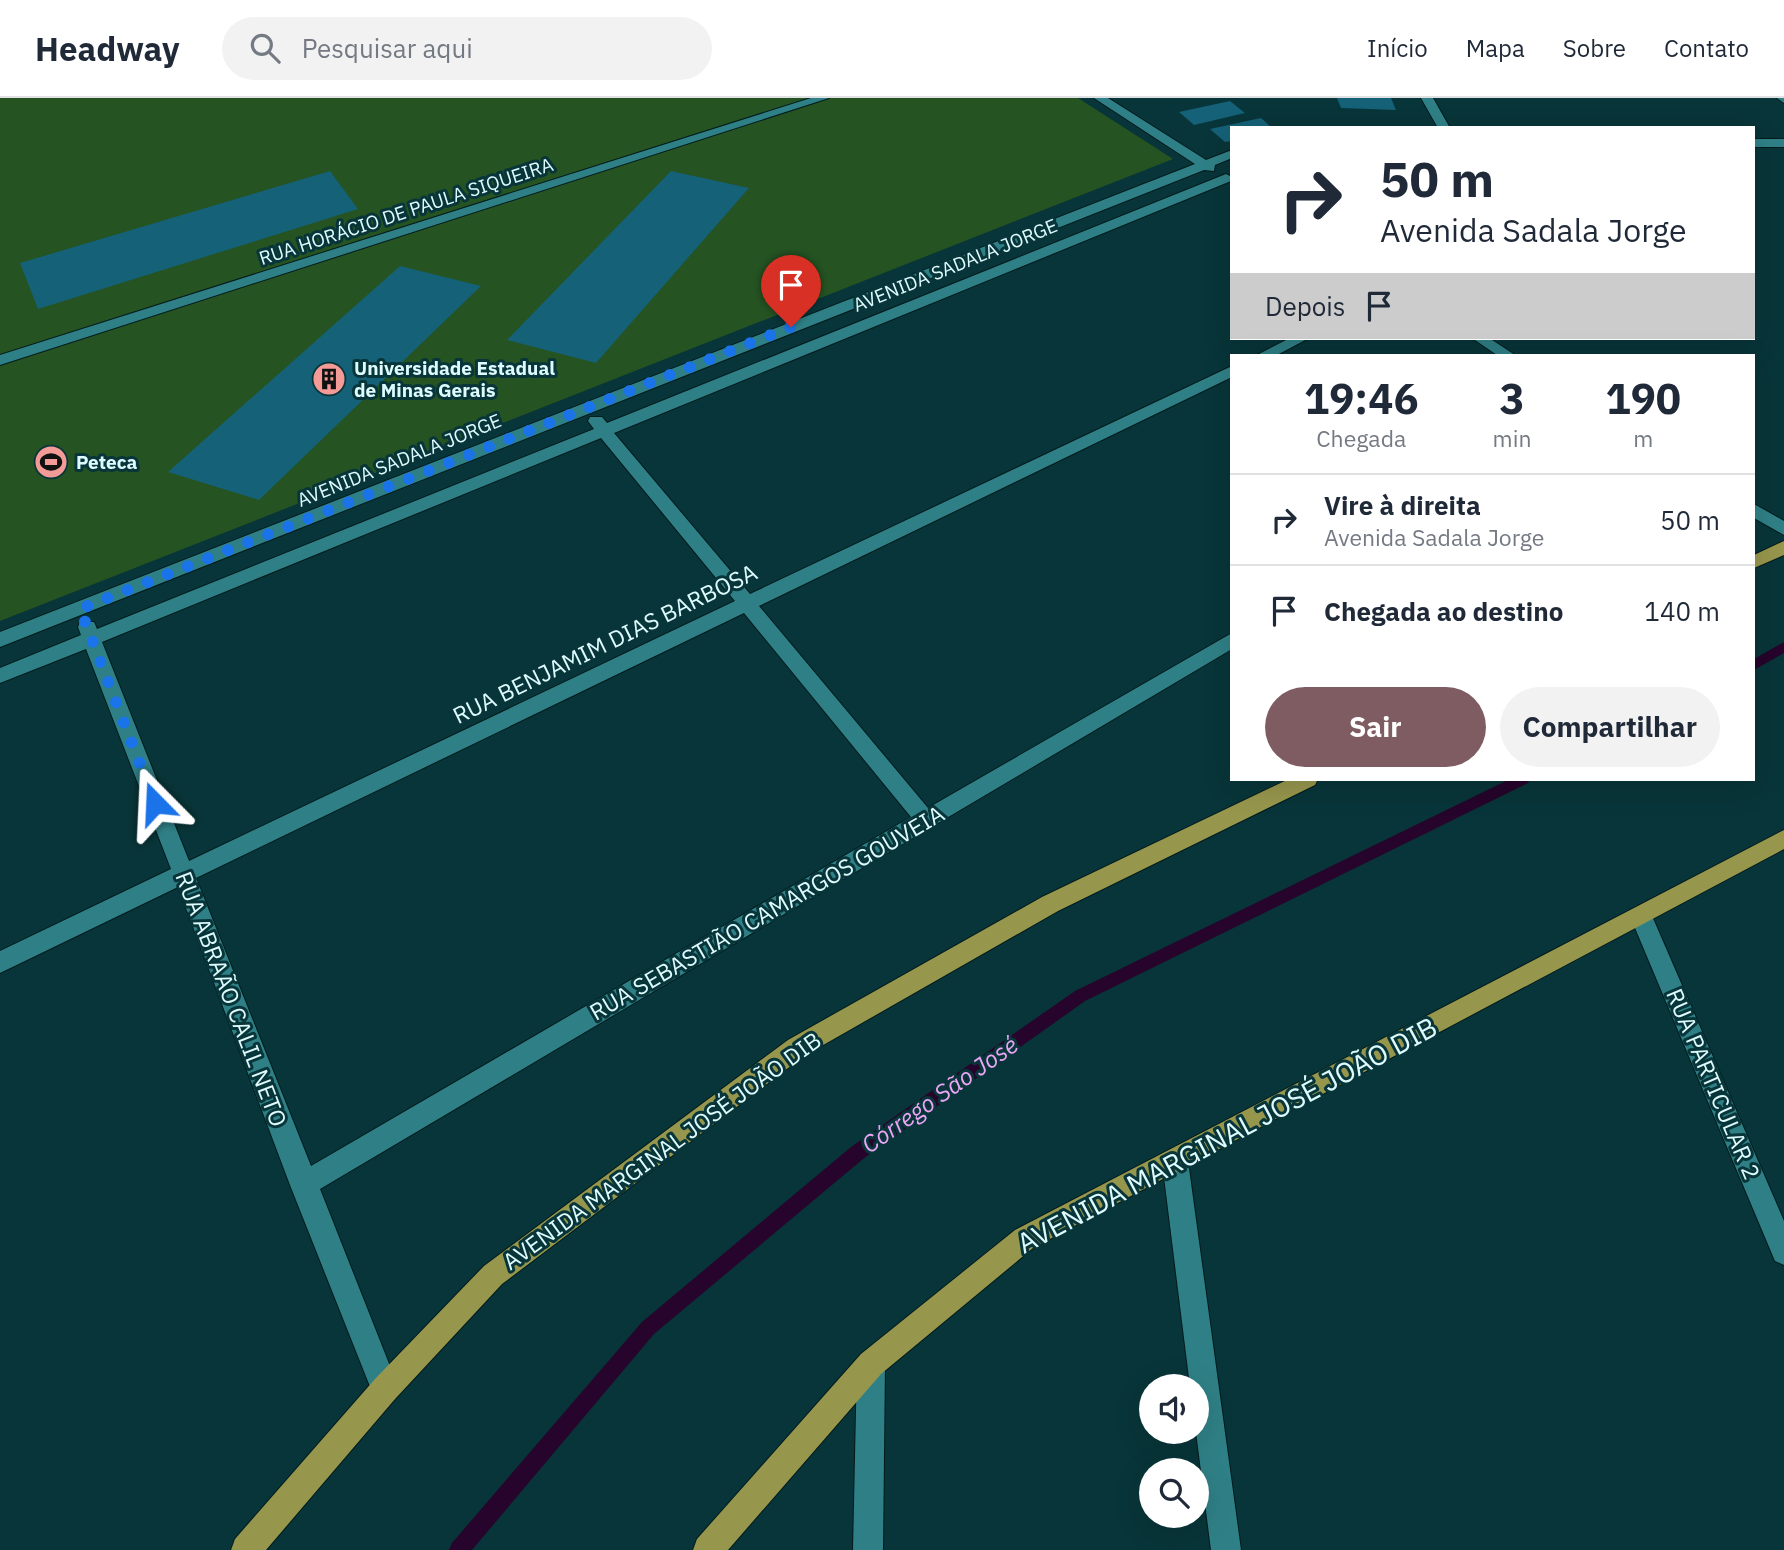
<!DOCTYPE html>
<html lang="pt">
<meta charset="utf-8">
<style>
body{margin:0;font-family:"IBM Plex Sans",sans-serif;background:#f2f2f3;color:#1f2937;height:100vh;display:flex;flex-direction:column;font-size:26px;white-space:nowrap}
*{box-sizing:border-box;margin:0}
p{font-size:23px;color:#747a83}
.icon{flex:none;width:38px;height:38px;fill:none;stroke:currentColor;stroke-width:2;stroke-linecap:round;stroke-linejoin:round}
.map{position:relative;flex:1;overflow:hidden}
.details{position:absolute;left:1230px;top:256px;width:525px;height:427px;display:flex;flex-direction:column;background:#fff;border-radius:0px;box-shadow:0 7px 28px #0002}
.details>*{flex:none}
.banner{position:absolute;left:1230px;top:28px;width:525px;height:214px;border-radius:0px;box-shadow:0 7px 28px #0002;background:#fff;color:#1f2937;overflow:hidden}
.buttons{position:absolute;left:1139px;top:1276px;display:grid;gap:14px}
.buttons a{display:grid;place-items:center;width:70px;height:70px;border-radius:50%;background:#fff;box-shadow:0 7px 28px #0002;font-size:35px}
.pin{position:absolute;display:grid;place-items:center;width:60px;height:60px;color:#fff;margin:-72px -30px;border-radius:50% 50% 50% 0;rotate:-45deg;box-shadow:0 0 7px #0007}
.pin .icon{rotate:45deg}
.me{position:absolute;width:77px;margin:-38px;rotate:339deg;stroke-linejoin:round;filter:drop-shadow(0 0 5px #0008)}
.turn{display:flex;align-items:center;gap:24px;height:147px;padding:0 35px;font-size:32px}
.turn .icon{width:91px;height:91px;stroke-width:2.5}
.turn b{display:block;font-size:49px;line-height:60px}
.then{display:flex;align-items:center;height:66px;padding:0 35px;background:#0003;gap:14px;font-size:26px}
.eta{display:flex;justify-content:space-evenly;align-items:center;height:119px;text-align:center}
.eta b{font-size:42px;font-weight:700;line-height:49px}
.action{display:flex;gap:14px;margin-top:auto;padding:14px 35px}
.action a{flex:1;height:80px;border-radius:42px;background:#7f5c62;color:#fff;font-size:28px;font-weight:700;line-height:80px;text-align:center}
.action a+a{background:#f2f2f3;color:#1f2937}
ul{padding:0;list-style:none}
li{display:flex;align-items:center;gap:21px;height:91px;padding:0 35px;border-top:2px solid #e0e1e3}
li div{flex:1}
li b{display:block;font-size:26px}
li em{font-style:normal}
header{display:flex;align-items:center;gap:42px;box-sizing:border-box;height:98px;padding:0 35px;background:#fff;border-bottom:2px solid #e0e1e3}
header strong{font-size:33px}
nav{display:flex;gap:38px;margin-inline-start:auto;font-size:24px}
.search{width:490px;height:63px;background:#f2f2f3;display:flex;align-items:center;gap:18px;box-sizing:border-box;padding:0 24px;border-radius:38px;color:#747a83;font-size:26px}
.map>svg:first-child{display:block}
.green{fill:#255322}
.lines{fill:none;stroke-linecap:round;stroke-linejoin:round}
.stream{fill:#26042b;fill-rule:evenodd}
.building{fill:#156177}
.minor-casing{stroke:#031b1d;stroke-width:2}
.major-casing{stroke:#031b1d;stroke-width:2}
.minor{fill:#2f8086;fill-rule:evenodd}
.major{fill:#96964d;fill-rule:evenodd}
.route{stroke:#1a73e8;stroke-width:12;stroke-dasharray:0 21.6}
.labels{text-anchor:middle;stroke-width:6;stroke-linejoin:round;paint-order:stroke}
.far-street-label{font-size:19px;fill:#defbfe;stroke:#083539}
.far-poi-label{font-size:19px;font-weight:bold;fill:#defbfe;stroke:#083539;text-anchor:start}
.street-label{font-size:23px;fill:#defbfe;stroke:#083539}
.water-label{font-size:24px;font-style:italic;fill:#eba5f5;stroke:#083539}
.near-street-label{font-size:28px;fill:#defbfe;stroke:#083539}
</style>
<header>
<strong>Headway</strong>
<div class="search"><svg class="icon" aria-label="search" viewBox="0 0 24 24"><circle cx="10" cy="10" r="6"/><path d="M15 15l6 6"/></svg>Pesquisar aqui</div>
<nav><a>Início</a><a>Mapa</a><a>Sobre</a><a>Contato</a></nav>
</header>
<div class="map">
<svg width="1784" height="1452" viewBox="0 0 1784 1452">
<rect width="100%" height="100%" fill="#083539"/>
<path class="green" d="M 0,0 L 1078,0 L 1173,61 L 0,523 Z"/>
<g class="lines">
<path class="stream" d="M 1784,544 L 1784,555 L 1754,572 L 1754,561 Z
M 1510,681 L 1530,681 L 1528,685 L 1085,903 L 863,1061 L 654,1236 L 472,1452 L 449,1452 L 452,1445 L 642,1224 L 851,1049 L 1075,893 Z"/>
</g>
<path class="building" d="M 1337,0 L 1391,0 L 1396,12 L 1341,10 Z
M 1230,3 L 1245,15 L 1194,27 L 1179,14 Z
M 1261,20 L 1272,30 L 1232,30 L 1232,43 L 1225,44 L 1210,31 Z
M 330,73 L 358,111 L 38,211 L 20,165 Z
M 671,73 L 749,90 L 596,265 L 507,242 Z
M 400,168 L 481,188 L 259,402 L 168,374 Z"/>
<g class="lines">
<defs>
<path id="minor" d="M 811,0 L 829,0 L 0,267 L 0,257 Z
M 1094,0 L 1108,0 L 1206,62 L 1232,52 L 1232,60 L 1215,67 L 1214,73 L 1204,72 L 0,549 L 0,534 L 1195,66 Z
M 1421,0 L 1433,0 L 1450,30 L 1438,30 Z
M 1777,0 L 1784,0 L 1784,5 Z
M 1754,41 L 1784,41 L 1784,49 L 1754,49 Z
M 1226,76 L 1232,79 L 1231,83 L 614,335 L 750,496 L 1232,268 L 1232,279 L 759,508 L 928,710 L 1232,535 L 1232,551 L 320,1091 L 399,1291 L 395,1301 L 385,1305 L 375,1301 L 290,1087 L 178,789 L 0,875 L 0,853 L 171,771 L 86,551 L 0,585 L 0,570 L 81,537 L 78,529 L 80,524 L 94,524 L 97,531 L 594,331 L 588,323 L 590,319 L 602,319 L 607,325 ZM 601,340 L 735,503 L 189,763 L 102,544 ZM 744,515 L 911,719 L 311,1068 L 196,780 Z
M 1290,240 L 1309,240 L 1277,257 L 1257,257 Z
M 1472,240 L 1489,240 L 1515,257 L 1497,257 Z
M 1754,406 L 1784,423 L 1784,437 L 1754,420 Z
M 1641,808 L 1649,811 L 1652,818 L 1784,1123 L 1784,1167 L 1775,1163 L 1630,818 L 1633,811 Z
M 1175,1050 L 1184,1054 L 1188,1063 L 1241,1452 L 1211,1452 L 1196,1334 L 1197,1288 L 1190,1288 L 1162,1063 L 1166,1054 Z
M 871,1252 L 881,1256 L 885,1266 L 883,1452 L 853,1452 L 857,1266 L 861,1256 Z"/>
<path id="major" d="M 1784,443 L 1784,457 L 1754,470 L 1754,457 Z
M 1289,681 L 1318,681 L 1315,687 L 1058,813 L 804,958 L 502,1186 L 395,1301 L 266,1452 L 231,1452 L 235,1441 L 375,1281 L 484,1168 L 788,942 L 1042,799 Z
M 1784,732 L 1784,751 L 1033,1150 L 881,1276 L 728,1452 L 693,1452 L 697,1441 L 861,1256 L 1015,1132 Z"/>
</defs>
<use href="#minor" class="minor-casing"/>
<use href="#major" class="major-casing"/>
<use href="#minor" class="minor"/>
<use href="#major" class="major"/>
</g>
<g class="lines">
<path class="route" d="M 155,705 L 80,511 L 791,229"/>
</g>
<defs>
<symbol id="building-disc" viewBox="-11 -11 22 22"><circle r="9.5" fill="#f59b97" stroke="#083539"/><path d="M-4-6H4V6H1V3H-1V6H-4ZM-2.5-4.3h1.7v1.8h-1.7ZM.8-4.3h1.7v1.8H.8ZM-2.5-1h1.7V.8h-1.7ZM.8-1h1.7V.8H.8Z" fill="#111"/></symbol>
<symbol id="stadium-disc" viewBox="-11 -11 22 22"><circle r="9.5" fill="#f59b97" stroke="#083539"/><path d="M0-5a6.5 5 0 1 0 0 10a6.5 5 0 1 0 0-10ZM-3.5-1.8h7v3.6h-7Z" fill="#111"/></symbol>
</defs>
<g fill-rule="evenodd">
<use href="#building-disc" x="310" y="262" width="38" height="38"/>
<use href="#stadium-disc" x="32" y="345" width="38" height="38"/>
</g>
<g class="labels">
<g class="far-street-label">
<text transform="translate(406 113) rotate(-18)" y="7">RUA HORÁCIO DE PAULA SIQUEIRA</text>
<text transform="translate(955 167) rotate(-22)" y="7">AVENIDA SADALA JORGE</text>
<text transform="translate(399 362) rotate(-22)" y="7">AVENIDA SADALA JORGE</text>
</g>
<g class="far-poi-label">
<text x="354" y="277">Universidade Estadual<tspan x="354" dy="22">de Minas Gerais</tspan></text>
<text x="76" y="371">Peteca</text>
</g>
<g class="street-label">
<text transform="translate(605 546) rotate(-26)" y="8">RUA BENJAMIM DIAS BARBOSA</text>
<text transform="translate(767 815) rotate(-30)" y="8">RUA SEBASTIÃO CAMARGOS GOUVEIA</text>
<text transform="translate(231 901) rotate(69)" y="8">RUA ABRAÃO CALIL NETO</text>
<text transform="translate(1713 986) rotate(67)" y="8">RUA PARTICULAR 2</text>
<text transform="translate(662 1053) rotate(-36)" y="8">AVENIDA MARGINAL JOSÉ JOÃO DIB</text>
</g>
<g class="water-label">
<text transform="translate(940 997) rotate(-35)" y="8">Córrego São José</text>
</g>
<g class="near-street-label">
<text transform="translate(1227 1037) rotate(-28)" y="10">AVENIDA MARGINAL JOSÉ JOÃO DIB</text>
</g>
</g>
</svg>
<div class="buttons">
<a><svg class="icon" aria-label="sound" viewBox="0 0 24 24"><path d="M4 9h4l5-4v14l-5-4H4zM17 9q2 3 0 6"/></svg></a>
<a><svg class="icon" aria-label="search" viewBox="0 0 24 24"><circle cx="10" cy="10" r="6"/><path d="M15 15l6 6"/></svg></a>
</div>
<div class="pin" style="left:791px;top:229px;background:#d93025"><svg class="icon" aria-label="arrive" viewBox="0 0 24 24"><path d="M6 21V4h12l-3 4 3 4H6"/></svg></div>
<svg class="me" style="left:155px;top:705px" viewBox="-20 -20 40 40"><path d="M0-17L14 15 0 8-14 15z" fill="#1a73e8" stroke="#fff" stroke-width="4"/></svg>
<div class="banner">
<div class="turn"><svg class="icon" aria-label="right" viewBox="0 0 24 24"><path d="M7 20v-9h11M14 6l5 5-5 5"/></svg><div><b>50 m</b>Avenida Sadala Jorge</div></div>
<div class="then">Depois<svg class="icon" aria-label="arrive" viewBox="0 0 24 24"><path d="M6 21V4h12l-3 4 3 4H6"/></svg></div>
</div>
<section class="details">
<div class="eta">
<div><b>19:46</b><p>Chegada</p></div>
<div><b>3</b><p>min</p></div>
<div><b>190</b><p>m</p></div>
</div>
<ul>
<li><svg class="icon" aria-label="right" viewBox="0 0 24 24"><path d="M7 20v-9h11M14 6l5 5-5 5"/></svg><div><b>Vire à direita</b><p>Avenida Sadala Jorge</p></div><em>50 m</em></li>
<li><svg class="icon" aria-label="arrive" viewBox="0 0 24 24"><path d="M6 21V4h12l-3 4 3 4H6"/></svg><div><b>Chegada ao destino</b></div><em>140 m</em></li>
</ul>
<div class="action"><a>Sair</a><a>Compartilhar</a></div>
</section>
</div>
